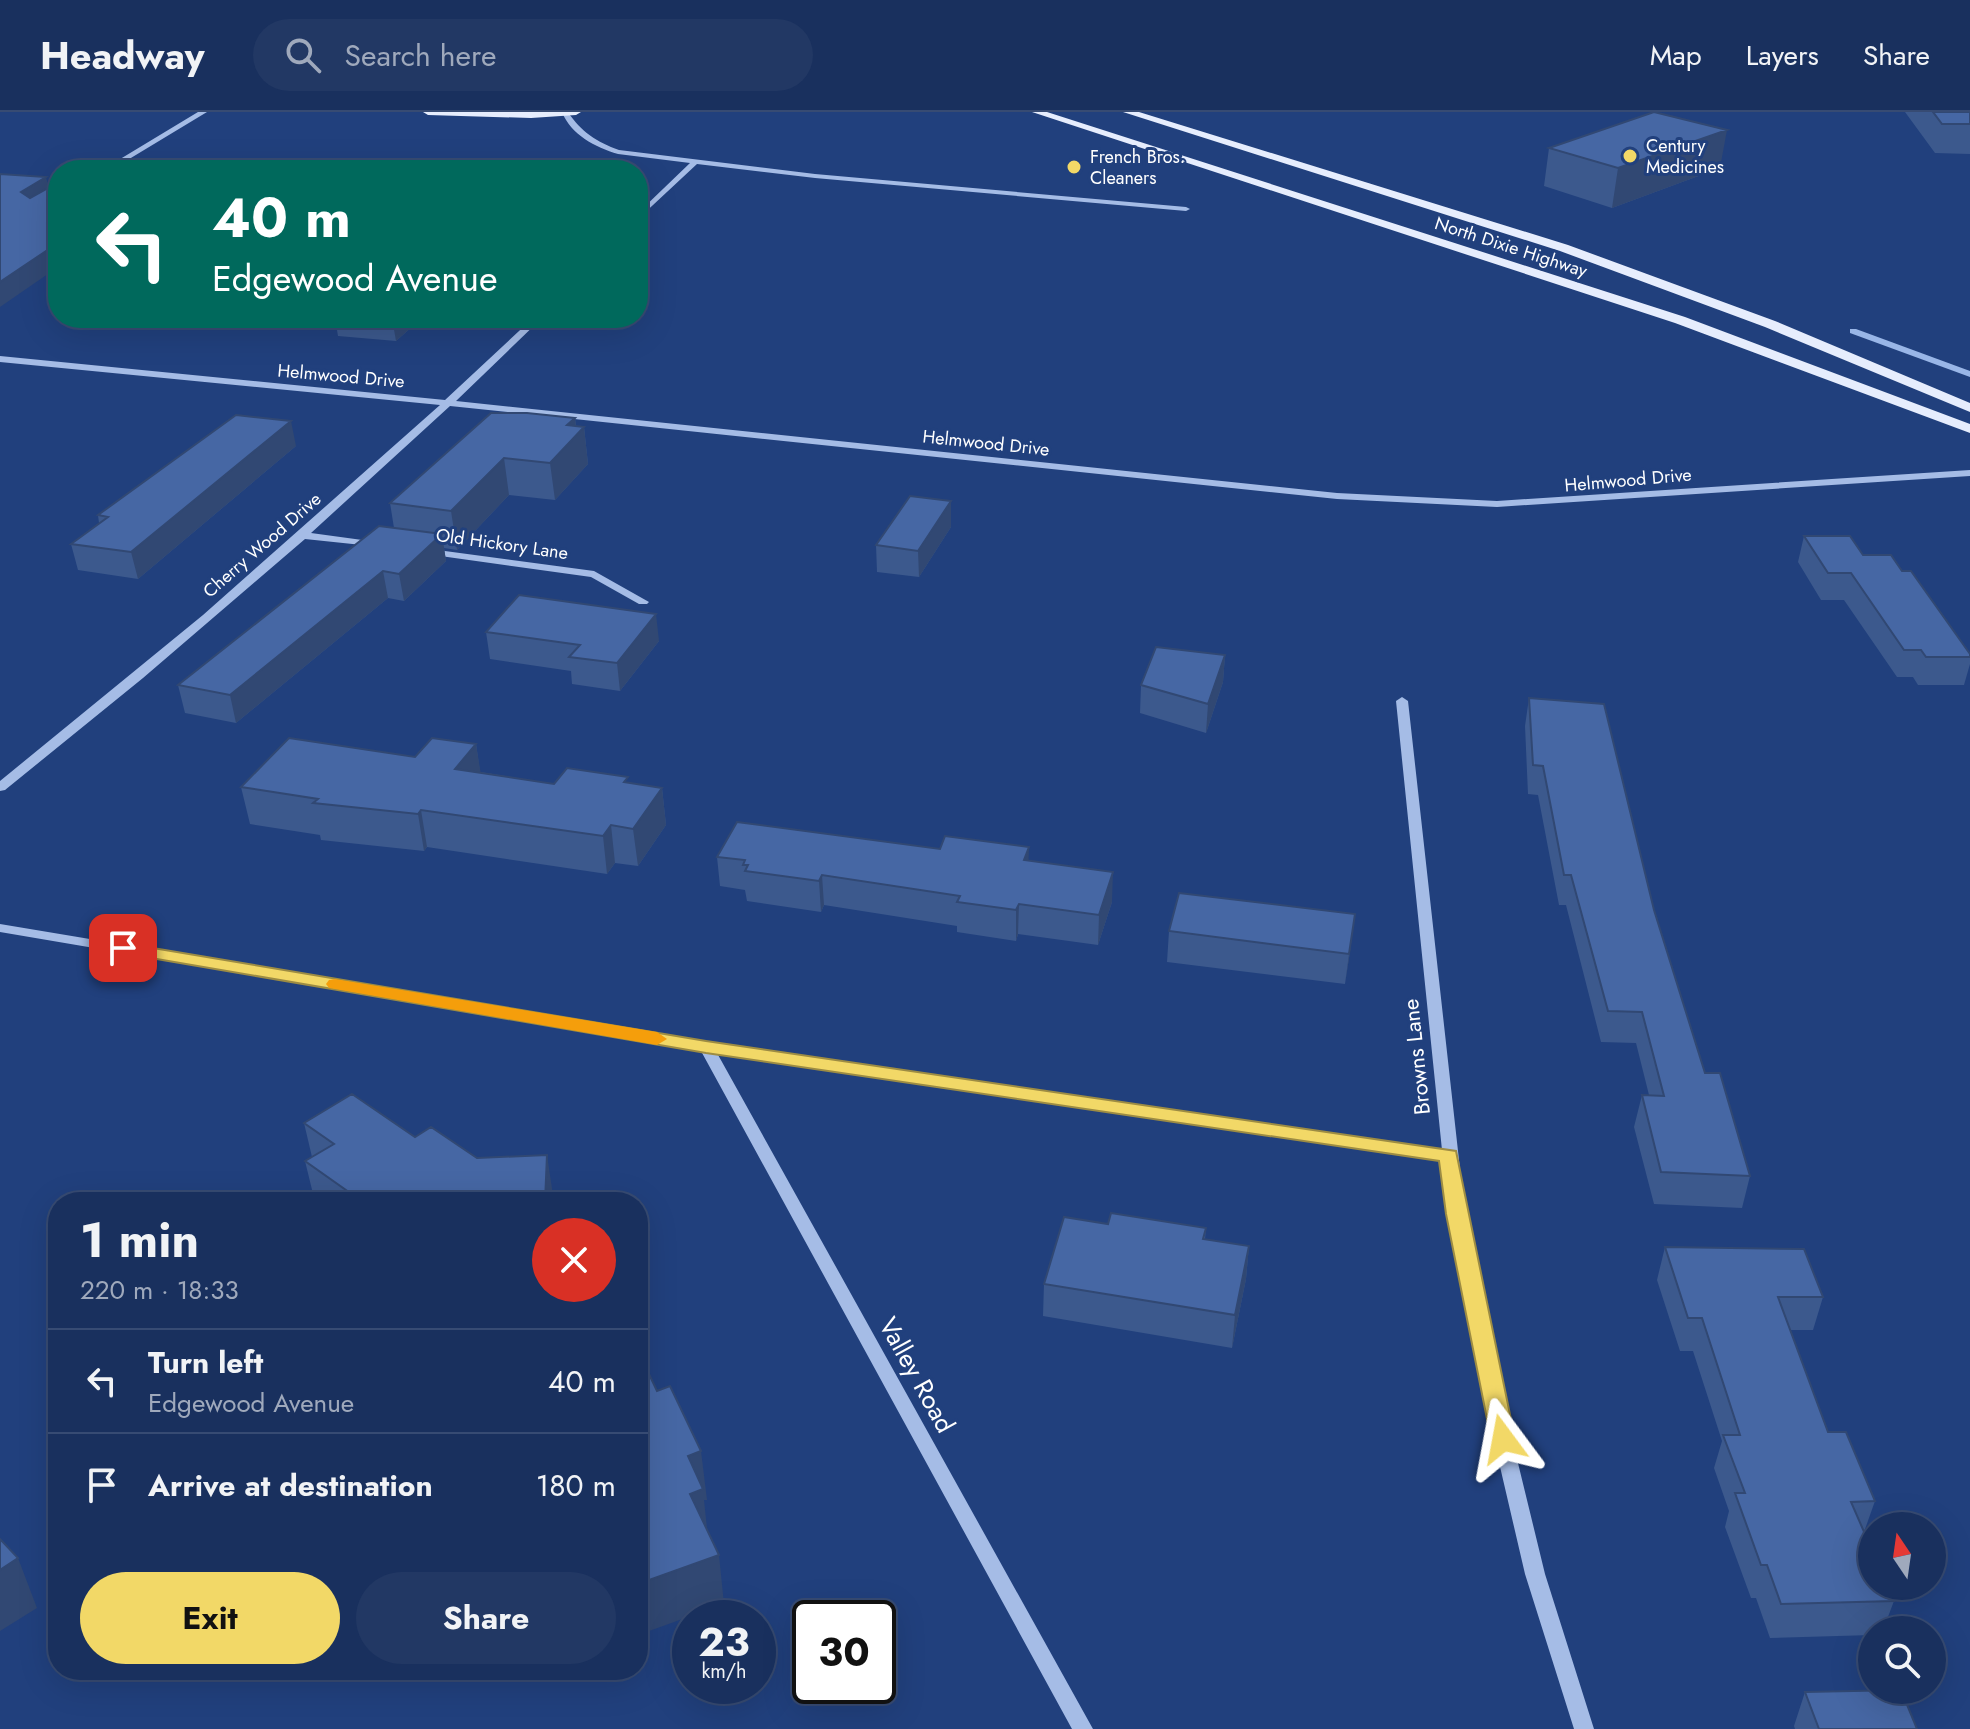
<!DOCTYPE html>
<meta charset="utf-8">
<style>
body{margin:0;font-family:Jost,sans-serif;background:#223864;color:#f1f3f6;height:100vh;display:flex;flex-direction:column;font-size:30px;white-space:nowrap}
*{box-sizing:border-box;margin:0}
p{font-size:26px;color:#9fa9bc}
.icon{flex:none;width:44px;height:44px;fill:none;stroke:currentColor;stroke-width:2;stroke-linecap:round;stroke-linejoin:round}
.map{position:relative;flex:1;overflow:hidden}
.side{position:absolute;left:48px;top:1080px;width:600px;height:488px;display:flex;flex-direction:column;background:#19305e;border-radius:32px;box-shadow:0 8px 32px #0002,0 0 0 2px #374b73}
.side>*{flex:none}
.hud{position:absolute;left:48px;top:48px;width:600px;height:168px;border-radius:32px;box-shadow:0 8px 32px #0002,0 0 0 2px #374b73;background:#00695c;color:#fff;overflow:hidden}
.needle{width:52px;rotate:347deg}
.fabs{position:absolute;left:1858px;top:1400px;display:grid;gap:16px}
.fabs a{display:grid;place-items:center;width:88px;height:88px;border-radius:50%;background:#19305e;box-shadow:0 8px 32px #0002,0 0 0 2px #374b73;font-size:40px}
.speed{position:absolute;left:672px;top:1488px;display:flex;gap:16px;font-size:40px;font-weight:700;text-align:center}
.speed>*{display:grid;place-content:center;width:104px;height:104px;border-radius:50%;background:#19305e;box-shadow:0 8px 32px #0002,0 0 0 2px #374b73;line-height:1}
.speed small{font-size:20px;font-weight:400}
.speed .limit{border:4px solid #111;border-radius:12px;background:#fff;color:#111}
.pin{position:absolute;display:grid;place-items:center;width:68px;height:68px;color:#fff;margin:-34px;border-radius:16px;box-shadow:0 4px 12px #0006}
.me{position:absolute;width:88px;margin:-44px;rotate:347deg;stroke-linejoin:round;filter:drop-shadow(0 0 6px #0008)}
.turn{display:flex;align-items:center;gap:28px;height:168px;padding:0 32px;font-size:36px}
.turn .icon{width:104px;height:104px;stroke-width:2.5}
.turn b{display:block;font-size:56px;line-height:68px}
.round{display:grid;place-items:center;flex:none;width:84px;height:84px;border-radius:42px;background:#223864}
.head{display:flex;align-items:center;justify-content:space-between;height:136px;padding:0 32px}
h1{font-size:48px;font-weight:700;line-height:60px}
.button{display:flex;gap:16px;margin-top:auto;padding:16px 32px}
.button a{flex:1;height:92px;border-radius:48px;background:#f2d867;color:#111;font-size:32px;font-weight:700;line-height:92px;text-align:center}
.button a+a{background:#223864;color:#f1f3f6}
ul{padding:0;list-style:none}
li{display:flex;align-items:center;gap:24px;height:104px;padding:0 32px;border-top:2px solid #374b73}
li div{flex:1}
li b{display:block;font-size:30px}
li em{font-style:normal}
header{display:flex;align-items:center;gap:48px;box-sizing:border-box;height:112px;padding:0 40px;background:#19305e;border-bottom:2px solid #374b73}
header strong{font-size:38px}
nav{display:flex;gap:44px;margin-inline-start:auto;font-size:28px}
.search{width:560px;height:72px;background:#223864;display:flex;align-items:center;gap:20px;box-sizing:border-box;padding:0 28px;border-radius:44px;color:#9fa9bc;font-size:30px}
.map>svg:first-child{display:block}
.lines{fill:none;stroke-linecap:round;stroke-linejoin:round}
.stream{fill:#99b6e7;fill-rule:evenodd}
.minor{fill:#a5bce6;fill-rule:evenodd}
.major{fill:#e6edfd;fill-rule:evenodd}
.wall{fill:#3c598d}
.shaded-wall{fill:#314873}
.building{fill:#4667a4;stroke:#314873;stroke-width:2}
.route{fill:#f2d867;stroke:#9d8c43;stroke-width:2}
.slow{fill:#f59e0b}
.poi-dot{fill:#f2d867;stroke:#21407d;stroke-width:3}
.labels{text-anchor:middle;stroke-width:6;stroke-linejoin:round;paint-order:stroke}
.far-poi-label{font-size:18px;fill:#fff;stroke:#21407d;text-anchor:start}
.far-street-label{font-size:18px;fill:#fff;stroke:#21407d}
.street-label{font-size:22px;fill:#fff;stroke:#21407d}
.near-street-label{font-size:26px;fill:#fff;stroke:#21407d}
</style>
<header>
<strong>Headway</strong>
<div class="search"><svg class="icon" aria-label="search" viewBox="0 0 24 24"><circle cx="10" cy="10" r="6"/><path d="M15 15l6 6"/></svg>Search here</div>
<nav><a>Map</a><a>Layers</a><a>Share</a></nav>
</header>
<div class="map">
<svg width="1970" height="1617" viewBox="0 0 1970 1617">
<rect width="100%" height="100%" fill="#21407d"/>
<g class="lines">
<path class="stream" d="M 1850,217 L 1856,217 L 1970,259 L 1970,265 L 1850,221 Z"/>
<path class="minor" d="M 198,0 L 207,0 L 111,58 L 102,58 Z
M 562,0 L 568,0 C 581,20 597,30 619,38 L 815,62 L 1186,95 L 1190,97 L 1186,99 L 815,66 L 697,52 L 638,107 L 638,101 L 690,51 L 618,42 C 595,35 571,23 562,0 Z
M 533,206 L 542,206 L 456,289 L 1337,381 L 1497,389 L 1970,358 L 1970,364 L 1497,395 L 1337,387 L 450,294 L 311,421 L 377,430 L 381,431 L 381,435 L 305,427 L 143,566 L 5,678 L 0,679 L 0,669 L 203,503 L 440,293 L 0,250 L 0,244 L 445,288 Z
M 430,437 L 594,459 L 649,490 L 647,492 L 639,492 L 591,465 L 426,442 L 426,438 Z
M 1402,585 L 1408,589 L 1465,1102 L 1499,1273 L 1545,1462 L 1594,1617 L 1574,1617 L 1525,1462 L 1481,1273 L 1449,1102 L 1443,1049 L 717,941 L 1093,1617 L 1072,1617 L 701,939 L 0,820 L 0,812 L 706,930 L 1442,1038 L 1396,589 Z"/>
<path class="major" d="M 423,0 L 581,0 L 576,3 L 531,6 L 428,3 Z
M 1032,0 L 1047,0 L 1685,205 L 1970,312 L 1970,321 L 1675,211 Z
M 1123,0 L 1139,0 L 1568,133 L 1775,209 L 1970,291 L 1970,300 L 1765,215 L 1560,139 Z"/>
</g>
<path class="wall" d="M 1905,0 L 1970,0 L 1970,42 L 1935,41 Z
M 1549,36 L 1720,56 L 1612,96 L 1544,74 Z
M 335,206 L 422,206 L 396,229 L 338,224 Z
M 575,306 L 576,314 L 584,315 L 588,352 L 555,388 L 509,383 L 457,438 L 444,436 L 446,449 L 404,489 L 388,486 L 236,611 L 185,601 L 178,573 L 394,416 L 390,391 Z
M 296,334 L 138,467 L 78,458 L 71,432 L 99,411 L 98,403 Z
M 951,389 L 951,415 L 919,465 L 877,460 L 876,433 Z
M 1804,424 L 1902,459 L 1970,542 L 1970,552 L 1964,573 L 1918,573 L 1913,565 L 1897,565 L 1844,488 L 1821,488 L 1798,450 Z
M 486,520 L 659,529 L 620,579 L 572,572 L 571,559 L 490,547 Z
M 1225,543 L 1223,570 L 1206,621 L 1140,601 L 1141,573 Z
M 1529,586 L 1654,798 L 1705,961 L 1750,1064 L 1742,1096 L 1654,1092 L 1634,1015 L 1642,983 L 1649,983 L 1636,931 L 1601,930 L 1566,793 L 1559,793 L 1538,683 L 1528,682 L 1525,614 Z
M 476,632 L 480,660 L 554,672 L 629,671 L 662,676 L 666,713 L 638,754 L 615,751 L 607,762 L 427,735 L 424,739 L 321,728 L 320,723 L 250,712 L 241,675 L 415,645 Z
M 717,745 L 1029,749 L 1112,790 L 1098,833 L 1018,822 L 1016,829 L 957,820 L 957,814 L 824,793 L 821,800 L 747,789 L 745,778 L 720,774 Z
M 1169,819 L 1351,833 L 1345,872 L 1167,850 Z
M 304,1011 L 415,1025 L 545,1090 L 315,1090 L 305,1049 L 312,1045 Z
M 1108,1112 L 1206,1116 L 1205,1127 L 1249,1134 L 1246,1167 L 1232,1236 L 1043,1204 L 1044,1172 Z
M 1665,1135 L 1823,1185 L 1813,1218 L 1790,1218 L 1828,1320 L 1875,1389 L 1864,1420 L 1894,1489 L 1883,1518 L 1872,1518 L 1872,1523 L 1770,1526 L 1756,1486 L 1751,1486 L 1725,1415 L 1729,1399 L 1714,1356 L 1722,1329 L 1693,1239 L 1680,1239 L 1657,1168 Z
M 1805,1580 L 1917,1617 L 1795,1617 L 1794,1614 Z"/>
<path class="shaded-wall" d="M 1727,18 L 1720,56 L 1612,96 L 1618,56 Z
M 46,65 L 51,85 L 26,100 L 21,80 Z
M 58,131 L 58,155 L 0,195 L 0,170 Z
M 392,206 L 422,206 L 396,229 Z
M 575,306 L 577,323 L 584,315 L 588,352 L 555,388 L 550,351 L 567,313 Z
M 291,309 L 296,334 L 138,467 L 131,440 Z
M 504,346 L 509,383 L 457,438 L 451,399 Z
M 951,389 L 951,415 L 919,465 L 918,439 Z
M 442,422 L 446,449 L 404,489 L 399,462 Z
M 383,459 L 388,486 L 236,611 L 230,583 Z
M 656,502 L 659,529 L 620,579 L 617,551 Z
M 1225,543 L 1223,570 L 1206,621 L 1208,592 Z
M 476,632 L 482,669 L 455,657 Z
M 662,676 L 666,713 L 638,754 L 633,717 Z
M 421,698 L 427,735 L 424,739 L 418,702 Z
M 611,713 L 615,751 L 607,762 L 603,724 Z
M 1029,735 L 1028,765 L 1024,748 Z
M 1113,760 L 1112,790 L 1098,833 L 1099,803 Z
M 822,763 L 824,793 L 821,800 L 819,769 Z
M 1019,792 L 1018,822 L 1016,829 L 1016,798 Z
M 1355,802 L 1351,833 L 1345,872 L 1349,842 Z
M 547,1043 L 554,1090 L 545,1090 Z
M 1249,1134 L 1246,1167 L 1232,1236 L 1235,1203 Z
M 701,1339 L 707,1388 L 704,1388 L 708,1426 L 690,1382 L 688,1344 Z
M 719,1443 L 724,1492 L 638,1523 L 638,1472 Z
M 18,1446 L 37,1496 L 0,1519 L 0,1458 Z"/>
<path class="building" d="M 1654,0 L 1727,18 L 1618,56 L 1549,36 Z
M 1933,0 L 1970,0 L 1970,12 L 1942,12 Z
M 0,62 L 46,65 L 21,80 L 30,86 L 55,72 L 56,66 L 58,66 L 58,131 L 0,170 Z
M 491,301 L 527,301 L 575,306 L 567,313 L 584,315 L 550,351 L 504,346 L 451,399 L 390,391 Z
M 236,303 L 291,309 L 131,440 L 71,432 L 108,405 L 98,403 Z
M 910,384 L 951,389 L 918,439 L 876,433 Z
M 379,414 L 442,422 L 399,462 L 383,459 L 230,583 L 178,573 Z
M 1804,424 L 1850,424 L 1863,443 L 1891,443 L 1902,459 L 1911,459 L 1970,542 L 1970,545 L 1926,545 L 1921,538 L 1904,538 L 1851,461 L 1828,461 Z
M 519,483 L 656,502 L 617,551 L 569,545 L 580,533 L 486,520 Z
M 1156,535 L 1225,543 L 1208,592 L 1141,573 Z
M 1529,586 L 1604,592 L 1654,798 L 1705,961 L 1720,961 L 1750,1064 L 1661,1060 L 1642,983 L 1664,984 L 1642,900 L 1608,899 L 1571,763 L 1564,763 L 1543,654 L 1533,653 Z
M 289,626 L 415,645 L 432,626 L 476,632 L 455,657 L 554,672 L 567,656 L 628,665 L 624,670 L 662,676 L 633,717 L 611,713 L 603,724 L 421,698 L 418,702 L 313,691 L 318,687 L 241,675 Z
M 737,710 L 940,737 L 945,724 L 1029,735 L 1024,748 L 1113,760 L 1099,803 L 1019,792 L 1016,798 L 957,790 L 960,784 L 822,763 L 819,769 L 745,759 L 748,753 L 743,753 L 745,748 L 717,745 Z
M 1179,781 L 1355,802 L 1349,842 L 1169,819 Z
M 352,982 L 415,1025 L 431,1015 L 477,1046 L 547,1043 L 545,1090 L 363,1090 L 305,1049 L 334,1032 L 304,1011 Z
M 1111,1101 L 1206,1116 L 1203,1127 L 1249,1134 L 1235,1203 L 1044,1172 L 1064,1105 L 1108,1112 Z
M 1665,1135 L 1804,1137 L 1823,1185 L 1778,1185 L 1828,1320 L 1846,1320 L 1875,1389 L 1851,1390 L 1872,1438 L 1872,1474 L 1887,1474 L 1894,1489 L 1781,1492 L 1767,1453 L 1761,1453 L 1735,1381 L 1745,1381 L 1723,1323 L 1740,1323 L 1702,1206 L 1688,1206 Z
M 639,1241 L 657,1279 L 670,1274 L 701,1339 L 688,1344 L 703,1377 L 690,1382 L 719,1443 L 638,1472 Z
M 0,1427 L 18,1446 L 0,1458 Z
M 1901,1578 L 1917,1617 L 1819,1617 L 1805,1580 Z"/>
<path class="route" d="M 123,831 L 706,929 L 1456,1039 L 1515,1327 L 1511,1333 L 1503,1336 L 1494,1333 L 1491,1327 L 1446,1102 L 1439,1049 L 706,941 L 116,840 L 114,836 L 116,832 Z"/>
<path class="slow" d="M 335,867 L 657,920 L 667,927 L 657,933 L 329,876 L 326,872 L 329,868 Z"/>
<g class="poi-dot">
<circle cx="1630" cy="44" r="8"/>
<circle cx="1074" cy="55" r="8"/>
</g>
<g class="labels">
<g class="far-poi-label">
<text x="1646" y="40">Century<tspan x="1646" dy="21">Medicines</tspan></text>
<text x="1090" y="51">French Bros.<tspan x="1090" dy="21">Cleaners</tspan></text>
</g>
<g class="far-street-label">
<text transform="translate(1511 135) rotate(18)" y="6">North Dixie Highway</text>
<text transform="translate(341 264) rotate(5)" y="6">Helmwood Drive</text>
<text transform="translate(986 331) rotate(6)" y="6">Helmwood Drive</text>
<text transform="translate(1628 368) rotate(-5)" y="6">Helmwood Drive</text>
<text transform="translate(502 432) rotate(8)" y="6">Old Hickory Lane</text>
<text transform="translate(262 433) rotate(-41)" y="6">Cherry Wood Drive</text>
</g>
<g class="street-label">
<text transform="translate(1416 945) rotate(-96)" y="8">Browns Lane</text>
</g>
<g class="near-street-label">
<text transform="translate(917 1263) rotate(61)" y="9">Valley Road</text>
</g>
</g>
</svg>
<div class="fabs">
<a><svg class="needle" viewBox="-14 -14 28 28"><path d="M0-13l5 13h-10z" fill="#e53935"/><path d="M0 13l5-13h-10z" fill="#9fa9bc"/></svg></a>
<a><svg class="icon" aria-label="search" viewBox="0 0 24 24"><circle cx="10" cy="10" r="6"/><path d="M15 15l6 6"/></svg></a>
</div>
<div class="speed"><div>23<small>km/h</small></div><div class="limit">30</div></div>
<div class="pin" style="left:123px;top:836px;background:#d93025"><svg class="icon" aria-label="arrive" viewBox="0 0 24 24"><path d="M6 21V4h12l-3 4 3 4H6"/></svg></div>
<svg class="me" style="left:1503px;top:1327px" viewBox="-20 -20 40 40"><path d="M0-17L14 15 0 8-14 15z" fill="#f2d867" stroke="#fff" stroke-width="4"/></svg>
<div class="hud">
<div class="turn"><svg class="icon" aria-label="left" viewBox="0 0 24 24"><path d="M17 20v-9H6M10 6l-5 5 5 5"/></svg><div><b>40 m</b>Edgewood Avenue</div></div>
</div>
<section class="side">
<div class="head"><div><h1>1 min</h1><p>220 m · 18:33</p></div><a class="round" style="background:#d93025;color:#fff"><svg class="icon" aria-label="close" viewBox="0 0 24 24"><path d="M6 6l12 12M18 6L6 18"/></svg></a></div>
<ul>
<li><svg class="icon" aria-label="left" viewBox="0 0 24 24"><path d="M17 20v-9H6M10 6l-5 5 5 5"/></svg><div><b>Turn left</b><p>Edgewood Avenue</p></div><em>40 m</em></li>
<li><svg class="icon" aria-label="arrive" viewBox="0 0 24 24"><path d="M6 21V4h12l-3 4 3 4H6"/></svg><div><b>Arrive at destination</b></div><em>180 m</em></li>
</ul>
<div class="button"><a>Exit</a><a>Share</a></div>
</section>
</div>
